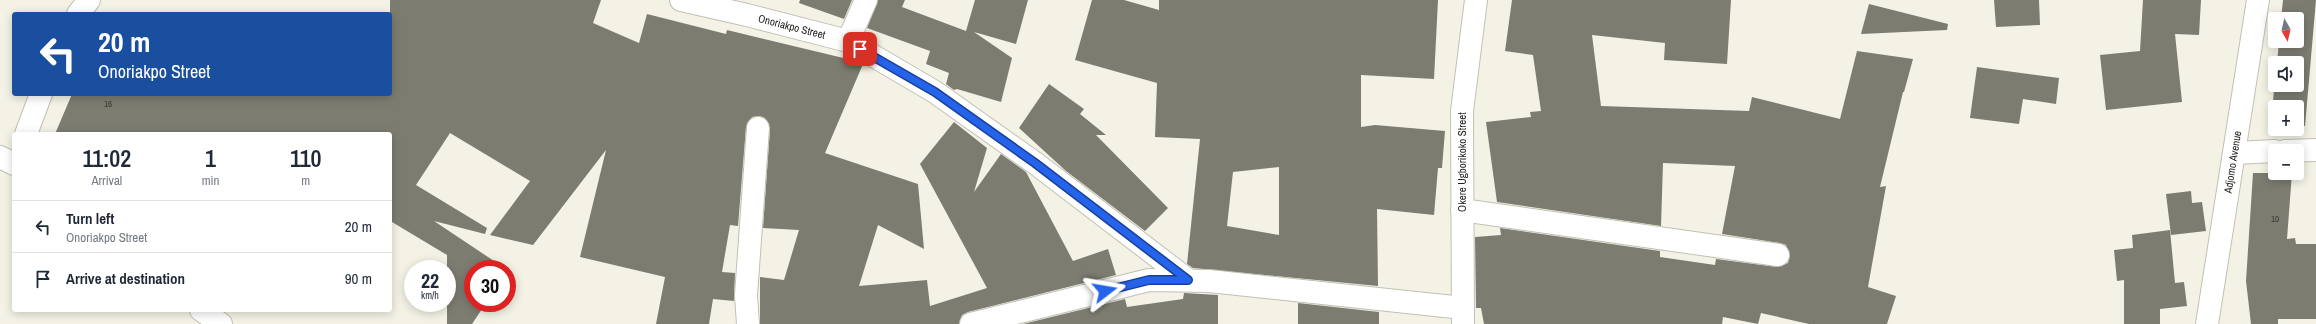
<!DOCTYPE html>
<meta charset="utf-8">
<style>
body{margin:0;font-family:"Archivo Narrow",sans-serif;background:#f2f2f3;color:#1f2937;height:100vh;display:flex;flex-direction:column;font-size:15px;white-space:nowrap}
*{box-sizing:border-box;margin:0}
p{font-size:13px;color:#747a83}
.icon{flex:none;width:22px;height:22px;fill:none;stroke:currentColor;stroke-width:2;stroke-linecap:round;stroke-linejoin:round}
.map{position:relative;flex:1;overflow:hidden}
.side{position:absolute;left:12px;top:132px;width:380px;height:180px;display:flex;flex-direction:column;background:#fff;border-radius:4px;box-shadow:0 2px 10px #0003}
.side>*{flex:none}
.top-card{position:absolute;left:12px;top:12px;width:380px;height:84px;border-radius:4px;box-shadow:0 2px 10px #0003;background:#1a4fa0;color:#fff;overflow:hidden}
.needle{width:26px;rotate:172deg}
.buttons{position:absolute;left:2268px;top:12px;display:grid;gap:8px}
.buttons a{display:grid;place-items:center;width:36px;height:36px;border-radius:4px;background:#fff;box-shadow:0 2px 10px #0003;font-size:20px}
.speed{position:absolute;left:404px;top:260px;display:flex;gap:8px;font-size:20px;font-weight:700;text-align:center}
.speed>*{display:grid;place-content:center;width:52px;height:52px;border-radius:50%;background:#fff;box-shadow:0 2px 10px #0003;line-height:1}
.speed small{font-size:10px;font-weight:400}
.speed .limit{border:6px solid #d22;background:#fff;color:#111}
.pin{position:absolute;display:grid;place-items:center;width:34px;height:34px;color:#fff;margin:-17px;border-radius:8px;box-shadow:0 2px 6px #0006}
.me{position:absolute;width:44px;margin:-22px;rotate:76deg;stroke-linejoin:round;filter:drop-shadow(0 0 3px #0008)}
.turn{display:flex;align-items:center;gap:14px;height:84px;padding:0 20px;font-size:18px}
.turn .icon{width:52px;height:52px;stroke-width:2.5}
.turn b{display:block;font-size:28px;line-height:34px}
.eta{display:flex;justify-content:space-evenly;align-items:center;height:68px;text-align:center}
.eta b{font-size:24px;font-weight:600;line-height:28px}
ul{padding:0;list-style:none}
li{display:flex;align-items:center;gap:12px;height:52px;padding:0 20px;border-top:1px solid #e0e1e3}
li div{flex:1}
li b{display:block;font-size:15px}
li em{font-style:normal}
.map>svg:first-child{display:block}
.building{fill:#7d7c71;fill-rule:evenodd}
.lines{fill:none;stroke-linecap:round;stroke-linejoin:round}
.street-casing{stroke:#c1c0b4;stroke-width:24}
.secondary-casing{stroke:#c1c0b4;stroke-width:24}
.street{stroke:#fff;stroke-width:22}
.secondary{stroke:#fff;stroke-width:22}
.route-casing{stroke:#184099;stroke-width:10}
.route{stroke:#2563eb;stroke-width:7}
.labels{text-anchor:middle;stroke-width:4;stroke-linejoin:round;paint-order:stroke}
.number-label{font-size:9px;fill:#3a3a34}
.street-label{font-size:11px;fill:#24241f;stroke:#fff}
</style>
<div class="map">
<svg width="2316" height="324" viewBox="0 0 2316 324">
<rect width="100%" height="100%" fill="#f3f2e5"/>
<path class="building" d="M 390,0 L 601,0 L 593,23 L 639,43 L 647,14 L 726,34 L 727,30 L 860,62 L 863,64 L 825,153 L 918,184 L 924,249 L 878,225 L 859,286 L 927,280 L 930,306 L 987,288 L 920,164 L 954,122 L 987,148 L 974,192 L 1001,154 L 1026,172 L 1073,261 L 1108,249 L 1116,275 L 968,312 L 962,315 L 959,324 L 760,324 L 760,277 L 784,280 L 799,230 L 763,228 L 770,129 L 765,118 L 759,116 L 752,117 L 746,127 L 738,226 L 730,225 L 722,272 L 735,273 L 734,301 L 713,299 L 709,324 L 656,324 L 665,277 L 580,257 L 606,150 L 533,245 L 490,235 L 530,181 L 450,133 L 416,185 L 487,228 L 485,234 L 434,221 L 506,269 L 473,269 L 473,303 L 486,303 L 472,324 L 447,324 L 447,255 L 392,222 L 390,225 L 390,134 L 55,134 L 72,94 L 390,94 Z
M 800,0 L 852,0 L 844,19 L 799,3 Z
M 878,0 L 905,0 L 902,7 L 966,31 L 975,0 L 1028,0 L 1016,44 L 974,32 L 1012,58 L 1001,102 L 957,89 L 954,90 L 946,84 L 949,73 L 926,64 L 930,51 L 867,28 Z
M 1092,0 L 1124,0 L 1159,10 L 1159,0 L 1438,0 L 1434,79 L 1361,75 L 1361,127 L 1375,125 L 1445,131 L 1442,168 L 1438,168 L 1434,215 L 1377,209 L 1378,286 L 1193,268 L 1187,264 L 1200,139 L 1155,137 L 1157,83 L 1075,60 ZM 1279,167 L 1279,235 L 1227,226 L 1233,172 Z
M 1512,0 L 1731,0 L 1727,64 L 1664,60 L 1665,43 L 1592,35 L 1601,106 L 1749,111 L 1752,97 L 1840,119 L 1857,51 L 1913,59 L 1904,92 L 1903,92 L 1880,187 L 1886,186 L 1868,287 L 1896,296 L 1887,324 L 1809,324 L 1761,313 L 1758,324 L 1723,317 L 1722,324 L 1484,324 L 1481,308 L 1476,308 L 1475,237 L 1501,235 L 1500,228 L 1660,251 L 1660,257 L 1715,265 L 1716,259 L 1777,267 L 1788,263 L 1790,256 L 1786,245 L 1780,243 L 1722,234 L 1735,166 L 1663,163 L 1661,226 L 1497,202 L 1486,122 L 1531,117 L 1530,112 L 1541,111 L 1533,55 L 1505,51 Z
M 1994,0 L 2039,0 L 2040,25 L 1996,27 Z
M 2143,0 L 2201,0 L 2199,35 L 2175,34 L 2182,102 L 2106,110 L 2100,55 L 2140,51 Z
M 2283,0 L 2316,0 L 2305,126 L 2297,125 L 2297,107 L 2275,107 L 2275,123 L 2271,123 L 2275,79 L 2275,85 L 2297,85 L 2297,63 L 2277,63 L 2279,41 L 2297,41 L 2297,19 L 2281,19 Z
M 1869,4 L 1948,24 L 1947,30 L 1861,34 Z
M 1977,67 L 2059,78 L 2056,104 L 2023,99 L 2019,124 L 1970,118 Z
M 1049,84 L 1084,109 L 1080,114 L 1106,135 L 1096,135 L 1168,208 L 1145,231 L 1066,171 L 1019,128 Z
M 2253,173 L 2292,173 L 2287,239 L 2295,238 L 2296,244 L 2316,244 L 2316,319 L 2278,319 L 2278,324 L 2251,324 L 2246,281 Z
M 2191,191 L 2192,203 L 2202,202 L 2206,231 L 2171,235 L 2166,194 Z
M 2170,230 L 2175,283 L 2184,282 L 2187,306 L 2160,309 L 2160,324 L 2124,324 L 2124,280 L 2117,281 L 2114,250 L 2133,248 L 2132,235 Z
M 1184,293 L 1218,295 L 1218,324 L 1023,324 L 1125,299 L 1127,307 L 1183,299 Z
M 1298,303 L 1379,312 L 1379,324 L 1298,324 Z"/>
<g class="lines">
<defs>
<g id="street">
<path id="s1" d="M 681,0 L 747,15 L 848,41 L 935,92 L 1035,163 L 1188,280"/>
<path d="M 78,14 L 89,0"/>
<path d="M 848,41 L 866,0"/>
<path d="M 26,134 L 41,94"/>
<path d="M 2285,151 L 2316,150"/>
<path d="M 2235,153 L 2275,151"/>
<path d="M 0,157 L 14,164"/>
<path d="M 1462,210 L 1778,255"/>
<path d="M 201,310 L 221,324"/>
<path d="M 748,324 L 746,295 L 758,128"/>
<path d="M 971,324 L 1149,280 L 1209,281 L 1463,308"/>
<path id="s2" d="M 2207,324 L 2258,0"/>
</g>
<path id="secondary" d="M 1463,324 L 1462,111 L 1476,0"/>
</defs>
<use href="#street" class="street-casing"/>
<use href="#secondary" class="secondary-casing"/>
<use href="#street" class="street"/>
<use href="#secondary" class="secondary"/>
</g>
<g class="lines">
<defs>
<path id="route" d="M 860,49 L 935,92 L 1035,163 L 1188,280 L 1149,280 L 1105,291"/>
</defs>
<use href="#route" class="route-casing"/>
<use href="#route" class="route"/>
</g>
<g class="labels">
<g class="number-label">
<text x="108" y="107">16</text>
<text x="2275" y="222">10</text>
</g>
<g class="street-label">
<text dy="4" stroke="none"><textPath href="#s1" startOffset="114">Onoriakpo Street</textPath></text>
<text transform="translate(1462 162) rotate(-90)" y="4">Okere Ugborikoko Street</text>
<text dy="4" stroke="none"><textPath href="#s2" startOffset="164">Adjomo Avenue</textPath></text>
</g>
</g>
</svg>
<div class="buttons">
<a><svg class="needle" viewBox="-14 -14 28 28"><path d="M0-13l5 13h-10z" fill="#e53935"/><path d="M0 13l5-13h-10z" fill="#747a83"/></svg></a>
<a><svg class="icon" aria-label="sound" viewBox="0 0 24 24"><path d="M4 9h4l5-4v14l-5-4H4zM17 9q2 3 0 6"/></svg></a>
<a>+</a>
<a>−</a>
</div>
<div class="speed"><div>22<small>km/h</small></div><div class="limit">30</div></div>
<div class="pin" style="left:860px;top:49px;background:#d93025"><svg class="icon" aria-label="arrive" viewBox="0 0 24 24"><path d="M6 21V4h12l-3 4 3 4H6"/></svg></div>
<svg class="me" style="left:1105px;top:291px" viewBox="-20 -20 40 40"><path d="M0-17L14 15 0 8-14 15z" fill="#2563eb" stroke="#fff" stroke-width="4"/></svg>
<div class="top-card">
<div class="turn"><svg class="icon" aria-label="left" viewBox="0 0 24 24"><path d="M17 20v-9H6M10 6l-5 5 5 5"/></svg><div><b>20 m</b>Onoriakpo Street</div></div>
</div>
<section class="side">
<div class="eta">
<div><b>11:02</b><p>Arrival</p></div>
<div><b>1</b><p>min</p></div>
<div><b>110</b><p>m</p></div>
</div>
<ul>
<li><svg class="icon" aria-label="left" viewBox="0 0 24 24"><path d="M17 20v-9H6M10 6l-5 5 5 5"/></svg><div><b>Turn left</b><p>Onoriakpo Street</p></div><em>20 m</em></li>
<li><svg class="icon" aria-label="arrive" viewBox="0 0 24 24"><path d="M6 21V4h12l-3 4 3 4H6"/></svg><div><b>Arrive at destination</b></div><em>90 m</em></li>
</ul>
</section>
</div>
